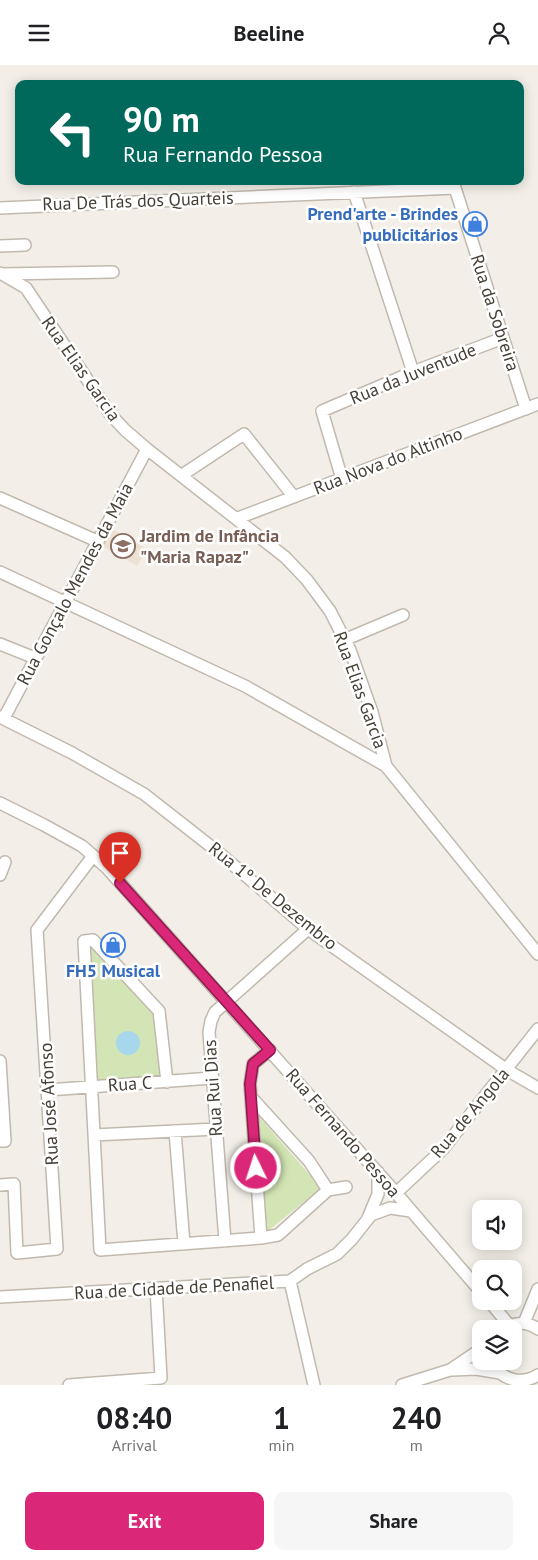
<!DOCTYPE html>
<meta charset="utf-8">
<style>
body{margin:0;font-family:"PT Sans",sans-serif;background:#f6f6f6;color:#202124;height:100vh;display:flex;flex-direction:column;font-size:19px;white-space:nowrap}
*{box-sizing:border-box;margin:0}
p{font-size:16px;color:#757577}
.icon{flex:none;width:28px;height:28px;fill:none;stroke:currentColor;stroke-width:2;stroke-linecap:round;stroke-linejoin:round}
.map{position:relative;height:1320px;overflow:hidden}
.drawer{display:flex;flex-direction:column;background:#fff;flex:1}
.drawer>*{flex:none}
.top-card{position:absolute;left:15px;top:15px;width:509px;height:105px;border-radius:10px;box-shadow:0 2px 12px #0003;background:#00695c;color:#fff;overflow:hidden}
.controls{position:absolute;left:472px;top:1135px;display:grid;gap:10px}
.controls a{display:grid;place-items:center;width:50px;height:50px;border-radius:10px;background:#fff;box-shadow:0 2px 12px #0003;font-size:25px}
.pin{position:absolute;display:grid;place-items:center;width:42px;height:42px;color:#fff;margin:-51px -21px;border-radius:50% 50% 50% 0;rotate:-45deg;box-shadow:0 0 5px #0007}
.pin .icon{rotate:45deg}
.me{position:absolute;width:55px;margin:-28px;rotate:356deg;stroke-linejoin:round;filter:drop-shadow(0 0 4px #0008)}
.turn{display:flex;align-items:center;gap:18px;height:105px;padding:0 25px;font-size:22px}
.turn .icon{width:65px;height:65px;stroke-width:2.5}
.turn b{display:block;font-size:35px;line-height:42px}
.eta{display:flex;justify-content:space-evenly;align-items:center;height:85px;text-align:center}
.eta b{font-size:30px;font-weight:700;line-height:35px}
.action{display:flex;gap:10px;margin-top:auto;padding:10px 25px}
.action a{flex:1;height:58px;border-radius:10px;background:#db2777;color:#fff;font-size:20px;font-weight:700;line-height:58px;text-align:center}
.action a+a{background:#f6f6f6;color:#202124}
header{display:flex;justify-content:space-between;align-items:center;height:65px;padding:0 25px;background:#fff;font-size:22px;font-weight:700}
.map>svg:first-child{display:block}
.education{fill:#ebe2d3}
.green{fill:#d3e5b4}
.water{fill:#a8d6ec}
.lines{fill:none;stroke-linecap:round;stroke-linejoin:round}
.minor-casing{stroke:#c1b9ae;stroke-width:14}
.minor{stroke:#fff;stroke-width:11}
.route-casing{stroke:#8e194d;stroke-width:12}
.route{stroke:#db2777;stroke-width:9}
.labels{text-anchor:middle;stroke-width:5;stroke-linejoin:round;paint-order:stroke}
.street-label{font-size:18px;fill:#463f37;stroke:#fff}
.shop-label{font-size:18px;font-weight:bold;fill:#366cbe;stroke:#fff;text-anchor:end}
.education-label{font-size:18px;font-weight:bold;fill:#785e54;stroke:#fff;text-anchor:start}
</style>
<header><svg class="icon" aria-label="menu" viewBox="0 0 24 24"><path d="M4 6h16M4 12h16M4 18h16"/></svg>Beeline<svg class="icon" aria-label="person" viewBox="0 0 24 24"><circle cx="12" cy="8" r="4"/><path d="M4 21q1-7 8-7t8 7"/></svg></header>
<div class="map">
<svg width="538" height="1320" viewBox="0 0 538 1320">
<rect width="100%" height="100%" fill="#f3efe8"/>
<path class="education" d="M 109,462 L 147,484 L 137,501 L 99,479 Z"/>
<path class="green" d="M 94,878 L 158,947 L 165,1014 L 94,1018 L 86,879 Z
M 255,1047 L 321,1123 L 263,1170 Z"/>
<path class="water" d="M116 978a12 12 0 1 1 24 0a12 12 0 1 1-24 0Z"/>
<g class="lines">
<defs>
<path id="minor" d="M 354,127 L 413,307
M 0,143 L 455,123 L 526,344
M 0,181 L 25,180
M 0,208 L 26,223 L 111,350 L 125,365 L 147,384 L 285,492 L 307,515 L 330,546 L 350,585 L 372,647 L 386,701 L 538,889
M 2,209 L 113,207
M 182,410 L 244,369 L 294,432
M 342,414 L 322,346 L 413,307 L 503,273
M 0,433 L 97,476
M 238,453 L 538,339
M 0,507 L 245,621 L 386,701
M 344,575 L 403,550
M 0,579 L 35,593
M 0,652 L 72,688 L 144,729 L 218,787 L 308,864 L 507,1005 L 538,1023
M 4,653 L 147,384
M 0,738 L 44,760 L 82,781 L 107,803 L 396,1128 L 481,1227
M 0,810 L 5,797
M 0,996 L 5,1076 L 0,1076
M 167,1017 L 159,946 L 93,875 L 84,876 L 100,1185 L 261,1173 L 278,1170 L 328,1125 L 346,1122
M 48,1025 L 212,1013
M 251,1032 L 309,1096 L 328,1125
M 175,1066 L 184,1179
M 94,1070 L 216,1064
M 0,1120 L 14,1119 L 17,1188 L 57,1184 L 37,865 L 93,791
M 396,1128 L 443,1084 L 538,964
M 368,1153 L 378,1129 L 378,1107
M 261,1173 L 250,1019 L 253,999 L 270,985
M 225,1176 L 209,967 L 211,956 L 215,947 L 308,864
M 290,1216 L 314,1320
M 0,1232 L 290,1216 L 307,1204 L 337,1189 L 352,1174 L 371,1150 L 390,1143 L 411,1146
M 489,1236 L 509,1260
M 524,1258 L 538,1224
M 503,1264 C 515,1257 526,1256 538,1264
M 493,1296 C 500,1316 522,1320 538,1310
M 452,1305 L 476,1304 L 500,1308
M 69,1320 L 161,1313 L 156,1223
M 402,1320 L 450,1305 L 481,1284"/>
</defs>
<use href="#minor" class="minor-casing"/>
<use href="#minor" class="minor"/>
</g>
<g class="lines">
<defs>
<path id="route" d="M 120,818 L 270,985 L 253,999 L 250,1019 L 256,1103"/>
</defs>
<use href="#route" class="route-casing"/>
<use href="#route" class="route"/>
</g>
<defs>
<symbol id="shop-ring" viewBox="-11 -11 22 22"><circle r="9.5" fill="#fff" stroke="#3f7fe0" stroke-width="1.5"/><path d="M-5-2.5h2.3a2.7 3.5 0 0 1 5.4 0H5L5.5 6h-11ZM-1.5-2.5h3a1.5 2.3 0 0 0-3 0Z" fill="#3f7fe0"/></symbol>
<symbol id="school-ring" viewBox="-11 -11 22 22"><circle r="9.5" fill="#fff" stroke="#8d6e63" stroke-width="1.5"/><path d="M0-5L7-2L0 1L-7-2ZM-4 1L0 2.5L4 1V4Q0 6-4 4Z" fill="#8d6e63"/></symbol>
</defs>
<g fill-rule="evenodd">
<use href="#shop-ring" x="461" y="145" width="28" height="28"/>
<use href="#school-ring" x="109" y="467" width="28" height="28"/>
<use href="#shop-ring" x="99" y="866" width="28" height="28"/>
</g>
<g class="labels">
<g class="street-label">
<text transform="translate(138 136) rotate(-2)" y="6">Rua De Trás dos Quarteis</text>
<text transform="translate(495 248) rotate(72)" y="6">Rua da Sobreira</text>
<text transform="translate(81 304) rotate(55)" y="6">Rua Elias Garcia</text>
<text transform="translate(413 309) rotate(-22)" y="6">Rua da Juventude</text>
<text transform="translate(388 396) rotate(-21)" y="6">Rua Nova do Altinho</text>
<text transform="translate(75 519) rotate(-62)" y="6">Rua Gonçalo Mendes da Maia</text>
<text transform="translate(360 625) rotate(70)" y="6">Rua Elias Garcia</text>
<text transform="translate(273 831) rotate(39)" y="6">Rua 1º De Dezembro</text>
<text transform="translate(130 1019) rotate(-4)" y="6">Rua C</text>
<text transform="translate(213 1023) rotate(-94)" y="6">Rua Rui Dias</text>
<text transform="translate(49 1039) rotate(-93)" y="6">Rua José Afonso</text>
<text transform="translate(470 1048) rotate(-50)" y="6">Rua de Angola</text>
<text transform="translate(343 1068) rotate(49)" y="6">Rua Fernando Pessoa</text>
<text transform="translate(174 1223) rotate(-3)" y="6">Rua de Cidade de Penafiel</text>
</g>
<g class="shop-label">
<text x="458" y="155">Prend'arte - Brindes<tspan x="458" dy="21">publicitários</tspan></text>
<text x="113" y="912" text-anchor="middle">FH5 Musical</text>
</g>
<g class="education-label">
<text x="140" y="477">Jardim de Infância<tspan x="140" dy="21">"Maria Rapaz"</tspan></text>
</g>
</g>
</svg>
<div class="controls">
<a><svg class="icon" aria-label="sound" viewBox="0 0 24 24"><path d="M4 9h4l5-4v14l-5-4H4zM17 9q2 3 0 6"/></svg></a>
<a><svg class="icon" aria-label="search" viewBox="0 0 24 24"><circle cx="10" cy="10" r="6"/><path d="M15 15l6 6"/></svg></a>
<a><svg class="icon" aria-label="layers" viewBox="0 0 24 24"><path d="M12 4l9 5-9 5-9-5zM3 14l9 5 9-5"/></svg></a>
</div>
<div class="pin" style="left:120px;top:818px;background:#d93025"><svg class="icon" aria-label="arrive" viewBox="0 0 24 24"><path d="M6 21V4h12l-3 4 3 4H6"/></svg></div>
<svg class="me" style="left:256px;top:1103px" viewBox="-20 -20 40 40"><circle r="17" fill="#db2777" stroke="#fff" stroke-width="3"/><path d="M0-11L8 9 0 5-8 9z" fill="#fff"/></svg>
<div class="top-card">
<div class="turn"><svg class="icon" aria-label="left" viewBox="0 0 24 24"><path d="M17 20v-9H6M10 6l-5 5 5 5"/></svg><div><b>90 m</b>Rua Fernando Pessoa</div></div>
</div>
</div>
<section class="drawer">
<div class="eta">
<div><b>08:40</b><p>Arrival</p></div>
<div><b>1</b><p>min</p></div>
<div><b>240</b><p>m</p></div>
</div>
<div class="action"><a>Exit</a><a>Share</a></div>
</section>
